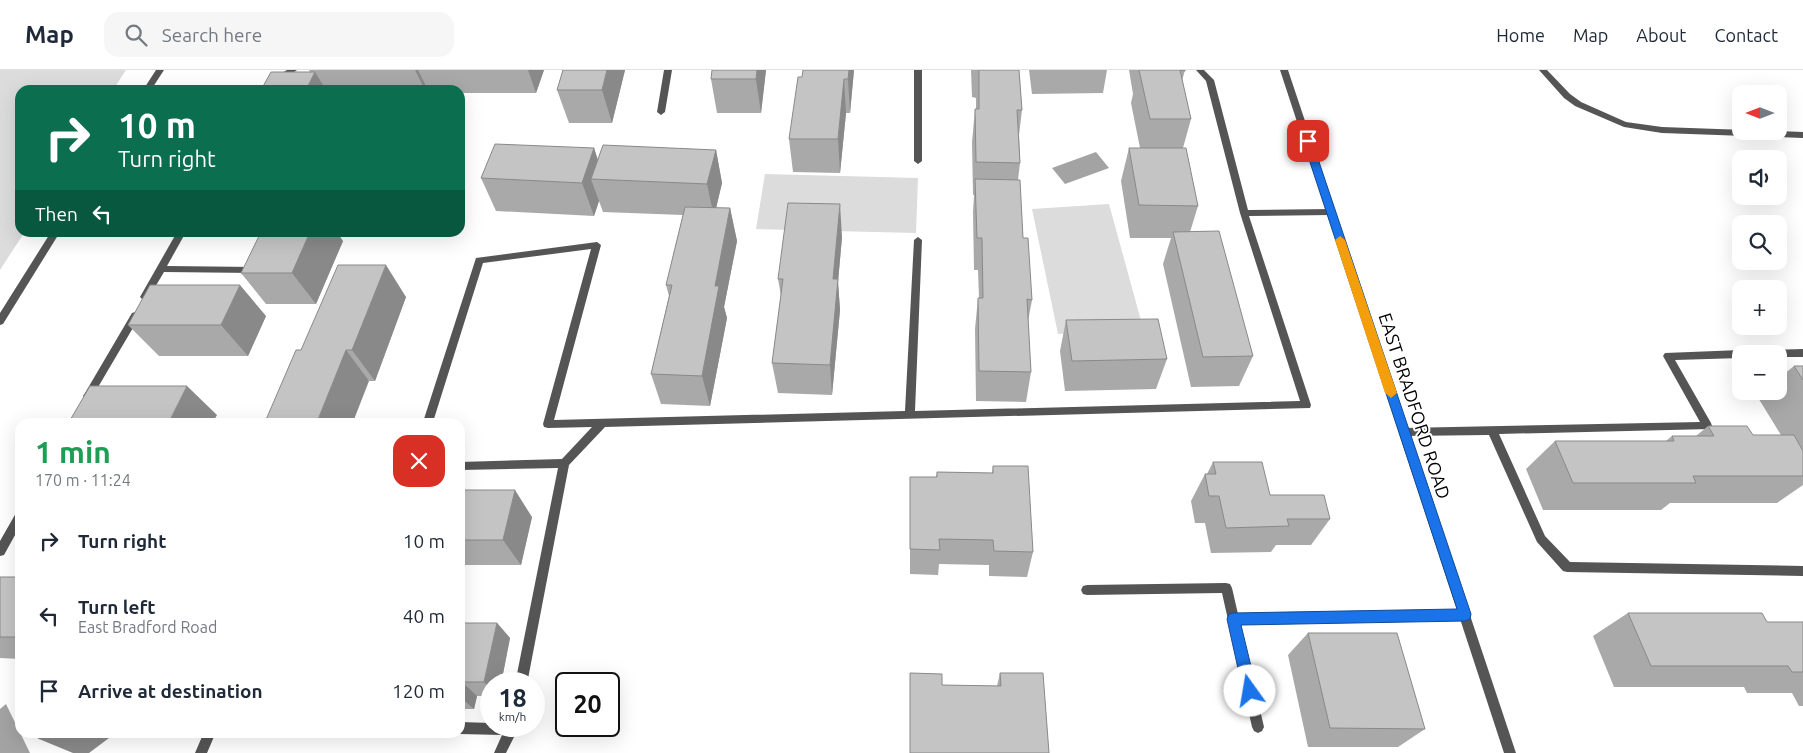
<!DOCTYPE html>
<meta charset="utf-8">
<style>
body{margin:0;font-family:Ubuntu,sans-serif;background:#f6f6f7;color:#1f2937;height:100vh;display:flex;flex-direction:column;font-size:19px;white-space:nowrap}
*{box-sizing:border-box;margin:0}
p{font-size:16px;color:#747a83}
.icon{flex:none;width:28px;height:28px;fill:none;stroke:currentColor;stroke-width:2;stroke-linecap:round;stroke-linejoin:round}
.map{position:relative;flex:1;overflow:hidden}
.drawer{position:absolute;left:15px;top:348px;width:450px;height:320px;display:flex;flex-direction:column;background:#fff;border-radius:15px;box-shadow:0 5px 20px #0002}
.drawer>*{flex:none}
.banner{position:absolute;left:15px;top:15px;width:450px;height:152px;border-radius:15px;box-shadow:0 5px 20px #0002;background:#0b6e4f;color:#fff;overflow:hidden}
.needle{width:32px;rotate:270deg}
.tools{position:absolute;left:1732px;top:15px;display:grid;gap:10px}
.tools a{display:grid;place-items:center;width:55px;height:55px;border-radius:10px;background:#fff;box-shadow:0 5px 20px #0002;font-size:25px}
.speed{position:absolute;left:480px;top:602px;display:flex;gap:10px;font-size:25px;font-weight:700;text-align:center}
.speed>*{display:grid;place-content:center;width:65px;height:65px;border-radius:50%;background:#fff;box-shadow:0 5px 20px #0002;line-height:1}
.speed small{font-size:12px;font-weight:400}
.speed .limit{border:2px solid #111;border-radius:8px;background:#fff;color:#111}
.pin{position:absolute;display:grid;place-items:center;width:42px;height:42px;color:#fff;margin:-21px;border-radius:10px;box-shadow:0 2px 8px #0006}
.me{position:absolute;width:55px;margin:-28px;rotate:347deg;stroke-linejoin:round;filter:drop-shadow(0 0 4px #0008)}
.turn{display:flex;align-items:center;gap:18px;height:105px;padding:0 20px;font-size:22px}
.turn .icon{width:65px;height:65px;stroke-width:2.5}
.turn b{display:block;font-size:35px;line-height:42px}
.then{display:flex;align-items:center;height:48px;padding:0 20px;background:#0003;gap:10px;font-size:19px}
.round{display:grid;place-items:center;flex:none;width:52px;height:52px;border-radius:15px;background:#f6f6f7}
.headline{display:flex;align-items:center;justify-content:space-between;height:85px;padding:0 20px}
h1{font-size:30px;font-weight:600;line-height:38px;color:#1e9e55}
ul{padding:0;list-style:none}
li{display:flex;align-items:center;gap:15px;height:75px;padding:0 20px}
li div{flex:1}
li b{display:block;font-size:19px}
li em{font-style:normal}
header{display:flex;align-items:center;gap:30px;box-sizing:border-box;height:70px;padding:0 25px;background:#fff;border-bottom:1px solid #e0e1e3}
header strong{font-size:24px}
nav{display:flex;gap:28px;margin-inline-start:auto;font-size:18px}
.search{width:350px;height:45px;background:#f6f6f7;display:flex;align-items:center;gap:12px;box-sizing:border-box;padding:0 18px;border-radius:15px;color:#747a83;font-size:19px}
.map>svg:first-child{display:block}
.green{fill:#dcdcdc}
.water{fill:#a3a3a3}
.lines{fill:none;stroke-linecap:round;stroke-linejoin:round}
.service{fill:#555;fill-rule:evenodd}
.minor{fill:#555;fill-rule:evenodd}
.tertiary{fill:#555;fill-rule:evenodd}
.wall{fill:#a9a9a9}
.shaded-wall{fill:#898989}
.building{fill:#c4c4c4;stroke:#898989}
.route{fill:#1a73e8;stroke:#114b97}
.slow{fill:#f59e0b}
.labels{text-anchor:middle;stroke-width:4;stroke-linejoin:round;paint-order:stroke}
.street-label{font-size:18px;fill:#000;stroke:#fff}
</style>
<header>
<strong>Map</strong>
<div class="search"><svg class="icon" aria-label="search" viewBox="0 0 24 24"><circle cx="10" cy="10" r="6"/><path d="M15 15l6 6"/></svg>Search here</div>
<nav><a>Home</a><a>Map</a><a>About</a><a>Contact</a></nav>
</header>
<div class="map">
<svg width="1803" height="683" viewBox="0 0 1803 683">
<rect width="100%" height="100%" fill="#fff"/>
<path class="green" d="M 0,0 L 126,0 L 113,20 L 20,20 L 20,162 L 24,163 L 0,200 Z
M 765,104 L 918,108 L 916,163 L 756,159 Z
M 1109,134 L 1143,258 L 1058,264 L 1032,139 Z"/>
<path class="water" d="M 1096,82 L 1109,98 L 1065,114 L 1052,98 Z
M 6,634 L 30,683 L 0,683 L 0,639 Z"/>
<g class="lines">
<path class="service" d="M 287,0 L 297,0 L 281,11 L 272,20 L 263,20 L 275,7 Z
M 664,0 L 672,0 L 665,42 L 661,45 L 657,42 Z
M 914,0 L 922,0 L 922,91 L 918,94 L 914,91 Z
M 1196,0 L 1204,0 L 1214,10 L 1248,140 L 1331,139 L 1335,142 L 1331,145 L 1249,146 L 1311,335 L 1310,338 L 605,357 L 569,395 L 527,614 L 515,614 L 558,398 L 460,400 L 460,392 L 562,389 L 592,357 L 548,358 L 544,357 L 543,354 L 591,179 L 483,193 L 433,352 L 423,352 L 476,188 L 597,172 L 601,175 L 554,350 L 905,341 L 914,170 L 918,167 L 922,170 L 915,341 L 1300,331 L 1240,143 L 1206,11 Z
M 177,162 L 186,162 L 167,196 L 255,197 L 260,200 L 255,203 L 164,202 L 148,229 L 142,229 L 140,227 Z
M 135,242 L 140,246 L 91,329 L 85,329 L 83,326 L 85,323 L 132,243 Z
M 1803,279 L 1803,287 L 1779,287 L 1779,284 L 1760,284 L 1765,280 Z
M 1741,280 L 1746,284 L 1741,284 L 1741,288 L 1675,290 L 1711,353 L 1712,356 L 1711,359 L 1499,364 L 1545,466 L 1570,492 L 1803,496 L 1803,506 L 1567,502 L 1563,501 L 1537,472 L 1489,365 L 1404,366 L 1400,365 L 1399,362 L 1400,359 L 1404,358 L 1700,352 L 1663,286 L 1665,283 Z
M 20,441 L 20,456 L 4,485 L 0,486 L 0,471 L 16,443 Z
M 1226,513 L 1230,514 L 1232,518 L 1238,544 L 1465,540 L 1469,541 L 1471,545 L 1469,549 L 1465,550 L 1240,554 L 1264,657 L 1262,661 L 1258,663 L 1254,661 L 1252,657 L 1222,523 L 1087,525 L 1083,524 L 1081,520 L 1083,516 L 1087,515 Z
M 460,652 L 491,653 L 491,656 L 518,656 L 518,659 L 506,683 L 494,683 L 502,665 L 460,664 L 456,662 L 460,662 Z
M 204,662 L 216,662 L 207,683 L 195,683 Z"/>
<path class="minor" d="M 156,0 L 164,0 L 151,20 L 143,20 Z
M 1539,0 L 1547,0 L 1570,24 L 1581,32 L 1626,52 L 1662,57 L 1803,62 L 1803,68 L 1662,63 L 1624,57 L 1575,36 L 1564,28 Z
M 51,162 L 60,162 L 3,254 L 0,255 L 0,243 Z"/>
<path class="tertiary" d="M 1280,0 L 1288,0 L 1516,683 L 1504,683 Z"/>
</g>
<path class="wall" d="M 309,0 L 544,0 L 536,23 L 460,23 L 460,20 L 261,20 L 310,2 Z
M 563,0 L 625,0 L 612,53 L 569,53 L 557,20 Z
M 766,0 L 761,43 L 717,43 L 711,9 Z
M 854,0 L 850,43 L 846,43 L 840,103 L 793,102 L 789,69 L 802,7 Z
M 971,0 L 1019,0 L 1022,40 L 1019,65 L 1020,93 L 1018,110 L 1023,168 L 1032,230 L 1028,251 L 1031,302 L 1026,332 L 976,331 L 975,259 L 978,228 L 979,228 L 978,200 L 974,200 L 973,142 L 974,125 L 973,125 L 972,72 L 975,39 L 976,39 L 976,28 L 972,27 Z
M 1029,0 L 1107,0 L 1103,23 L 1032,24 Z
M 1129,0 L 1185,0 L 1182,11 L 1191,49 L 1183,78 L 1198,136 L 1190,162 L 1253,286 L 1239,316 L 1191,317 L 1163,194 L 1171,168 L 1130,168 L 1121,111 L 1129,78 L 1140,78 L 1131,33 L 1133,24 Z
M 594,78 L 598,90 L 716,80 L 722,113 L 716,138 L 730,138 L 737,171 L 724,237 L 727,248 L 710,336 L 661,334 L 651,304 L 669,226 L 666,215 L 683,145 L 603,142 L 599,131 L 594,146 L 496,141 L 481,108 Z
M 842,167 L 838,212 L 840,240 L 832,325 L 778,323 L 772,293 L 781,226 L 778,209 Z
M 343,171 L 316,234 L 266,234 L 241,203 Z
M 406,227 L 375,311 L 369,311 L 301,280 Z
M 266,246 L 248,286 L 159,286 L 128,255 Z
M 1066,250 L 1167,289 L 1156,319 L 1065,321 L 1060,281 Z
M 1794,296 L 1803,296 L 1803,415 L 1777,433 L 1670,433 L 1661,440 L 1543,440 L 1526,399 L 1555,371 L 1666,371 L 1672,366 L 1696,366 L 1708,356 L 1753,365 L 1781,365 L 1757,326 L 1763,321 L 1779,321 L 1779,308 Z
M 1213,392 L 1270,425 L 1330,449 L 1311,475 L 1276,475 L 1271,482 L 1211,483 L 1205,453 L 1195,453 L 1191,431 L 1205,404 L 1207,404 Z
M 993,396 L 1033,482 L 1027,507 L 989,506 L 989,495 L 939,494 L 938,505 L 910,504 L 910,407 L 936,407 L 937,402 L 992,403 Z
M 460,420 L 532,447 L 521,495 L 460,495 Z
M 0,507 L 20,507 L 20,589 L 0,588 Z
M 1628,543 L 1767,552 L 1803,552 L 1803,636 L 1799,636 L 1792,623 L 1747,623 L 1744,617 L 1614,617 L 1593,566 Z
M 460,553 L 497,553 L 510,568 L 501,614 L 491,614 L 491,626 L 477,626 L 474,639 L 460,639 Z
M 1308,563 L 1425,659 L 1398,677 L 1308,677 L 1288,585 Z
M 1000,603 L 1049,683 L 942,615 L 997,616 Z"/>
<path class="shaded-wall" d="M 415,0 L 418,0 L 428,20 L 425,20 Z
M 528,0 L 544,0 L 536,23 Z
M 607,0 L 625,0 L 612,53 L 602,20 Z
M 757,0 L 766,0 L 761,43 L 756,9 Z
M 849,0 L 854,0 L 850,43 L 848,9 Z
M 315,2 L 326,20 L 306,20 Z
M 844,9 L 846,43 L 840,103 L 838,69 Z
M 594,78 L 604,109 L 591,109 L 599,131 L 594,146 L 582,113 Z
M 716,80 L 722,113 L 714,147 L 707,114 Z
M 840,134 L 842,167 L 838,212 L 840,240 L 832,325 L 830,295 L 833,209 Z
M 730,138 L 737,171 L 724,237 L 727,248 L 710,336 L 702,306 L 715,216 Z
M 310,162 L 337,162 L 343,171 L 316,234 L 292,203 Z
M 386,195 L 406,227 L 375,311 L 352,280 Z
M 240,215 L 266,246 L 248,286 L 221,255 Z
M 346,280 L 369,311 L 353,352 L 317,352 Z
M 187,316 L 217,345 L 213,352 L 169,352 Z
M 515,420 L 532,447 L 521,495 L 503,470 Z
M 497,553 L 510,568 L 501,614 L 491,614 L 491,619 L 484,612 Z
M 462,612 L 477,626 L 474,639 L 460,627 L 460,620 Z
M 48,662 L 117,662 L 89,683 L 73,683 L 39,669 Z"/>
<path class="building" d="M 563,0 L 607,0 L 602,20 L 557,20 Z
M 712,0 L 757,0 L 756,9 L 711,9 Z
M 803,0 L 849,0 L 848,9 L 844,9 L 838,69 L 789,69 L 798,7 L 802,7 Z
M 979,0 L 1019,0 L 1022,40 L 1017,40 L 1020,93 L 976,92 L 975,39 L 979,39 Z
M 1139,0 L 1185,0 L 1185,1 L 1180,0 L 1191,49 L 1150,49 Z
M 271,2 L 315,2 L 306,20 L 261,20 Z
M 495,74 L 594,78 L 582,113 L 481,108 Z
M 603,75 L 716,80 L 707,114 L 591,109 Z
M 1129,78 L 1186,78 L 1198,136 L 1139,135 Z
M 975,109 L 1020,110 L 1023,168 L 1028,168 L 1032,230 L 1027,229 L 1031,302 L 979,301 L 978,228 L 983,228 L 982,168 L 977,168 Z
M 788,133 L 840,134 L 833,209 L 838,209 L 830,295 L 772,293 L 783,209 L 778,209 Z
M 685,137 L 730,138 L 715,216 L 719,216 L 702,306 L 651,304 L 672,215 L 666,215 Z
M 1219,161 L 1253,286 L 1203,287 L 1173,162 Z
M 261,162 L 310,162 L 292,203 L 241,203 Z
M 338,195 L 386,195 L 352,280 L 346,280 L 317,352 L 265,352 L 296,280 L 301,280 Z
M 150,215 L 240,215 L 221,255 L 128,255 Z
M 1158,249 L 1167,289 L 1072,291 L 1066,250 Z
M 1794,296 L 1803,296 L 1803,310 Z
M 90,316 L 187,316 L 169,352 L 69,352 Z
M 1708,356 L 1747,356 L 1753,365 L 1794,365 L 1803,381 L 1803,406 L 1693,406 L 1696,413 L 1573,413 L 1555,371 L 1674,371 L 1672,366 L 1714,366 Z
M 1213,392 L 1262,392 L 1270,425 L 1324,425 L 1330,449 L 1287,449 L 1289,456 L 1226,458 L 1219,426 L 1209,426 L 1205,404 L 1216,404 Z
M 993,396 L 1028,396 L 1033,482 L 994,481 L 993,470 L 939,469 L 940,480 L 910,479 L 910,407 L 937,407 L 937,402 L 993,403 Z
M 460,420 L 515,420 L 503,470 L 460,470 Z
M 0,507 L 20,507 L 20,567 L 0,567 Z
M 1628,543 L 1762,543 L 1767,552 L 1803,552 L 1803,602 L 1792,602 L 1788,596 L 1651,596 Z
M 460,553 L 497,553 L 484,612 L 462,612 L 460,620 Z
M 1308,563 L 1397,563 L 1425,659 L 1330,658 Z
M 910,603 L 942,604 L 942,615 L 1001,616 L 1000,603 L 1043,603 L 1049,683 L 910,683 Z
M 20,628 L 20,635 L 17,630 Z
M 35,662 L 48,662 L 39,669 Z"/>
<path class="route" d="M 1308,68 L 1312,71 L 1471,544 L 1470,549 L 1465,551 L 1241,555 L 1257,621 L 1255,626 L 1250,628 L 1245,626 L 1243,621 L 1227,549 L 1229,544 L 1233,543 L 1457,539 L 1303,71 Z"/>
<path class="slow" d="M 1340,166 L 1345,170 L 1397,323 L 1391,328 L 1385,323 L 1335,170 Z"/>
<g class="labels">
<g class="street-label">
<text transform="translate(1414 336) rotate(72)" y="6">EAST BRADFORD ROAD</text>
</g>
</g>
</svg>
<div class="tools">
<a><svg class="needle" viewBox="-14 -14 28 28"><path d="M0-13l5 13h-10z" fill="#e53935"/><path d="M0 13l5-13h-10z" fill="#747a83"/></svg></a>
<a><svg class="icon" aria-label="sound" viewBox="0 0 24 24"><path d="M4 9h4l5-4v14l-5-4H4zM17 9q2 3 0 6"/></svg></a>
<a><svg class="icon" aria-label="search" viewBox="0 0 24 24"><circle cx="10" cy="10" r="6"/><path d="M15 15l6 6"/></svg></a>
<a>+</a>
<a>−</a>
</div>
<div class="speed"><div>18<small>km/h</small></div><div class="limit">20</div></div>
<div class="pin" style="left:1308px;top:71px;background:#d93025"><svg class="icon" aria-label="arrive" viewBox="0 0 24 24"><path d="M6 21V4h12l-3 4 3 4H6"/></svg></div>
<svg class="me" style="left:1250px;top:621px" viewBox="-20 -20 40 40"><circle r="19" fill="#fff"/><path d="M0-13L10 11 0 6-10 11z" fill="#1a73e8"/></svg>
<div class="banner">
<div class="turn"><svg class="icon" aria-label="right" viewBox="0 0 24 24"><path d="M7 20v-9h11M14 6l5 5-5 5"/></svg><div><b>10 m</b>Turn right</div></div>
<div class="then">Then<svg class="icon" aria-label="left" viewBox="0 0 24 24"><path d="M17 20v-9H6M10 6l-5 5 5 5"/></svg></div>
</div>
<section class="drawer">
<div class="headline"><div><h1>1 min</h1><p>170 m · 11:24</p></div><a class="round" style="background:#d93025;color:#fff"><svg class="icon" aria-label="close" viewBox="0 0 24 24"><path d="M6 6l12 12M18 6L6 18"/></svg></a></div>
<ul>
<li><svg class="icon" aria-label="right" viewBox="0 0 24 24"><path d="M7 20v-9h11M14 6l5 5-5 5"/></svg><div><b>Turn right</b></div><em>10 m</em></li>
<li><svg class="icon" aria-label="left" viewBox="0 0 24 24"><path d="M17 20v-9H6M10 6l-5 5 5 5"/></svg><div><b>Turn left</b><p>East Bradford Road</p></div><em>40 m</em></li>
<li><svg class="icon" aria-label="arrive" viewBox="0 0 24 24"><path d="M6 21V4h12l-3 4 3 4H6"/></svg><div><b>Arrive at destination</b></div><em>120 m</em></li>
</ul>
</section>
</div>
